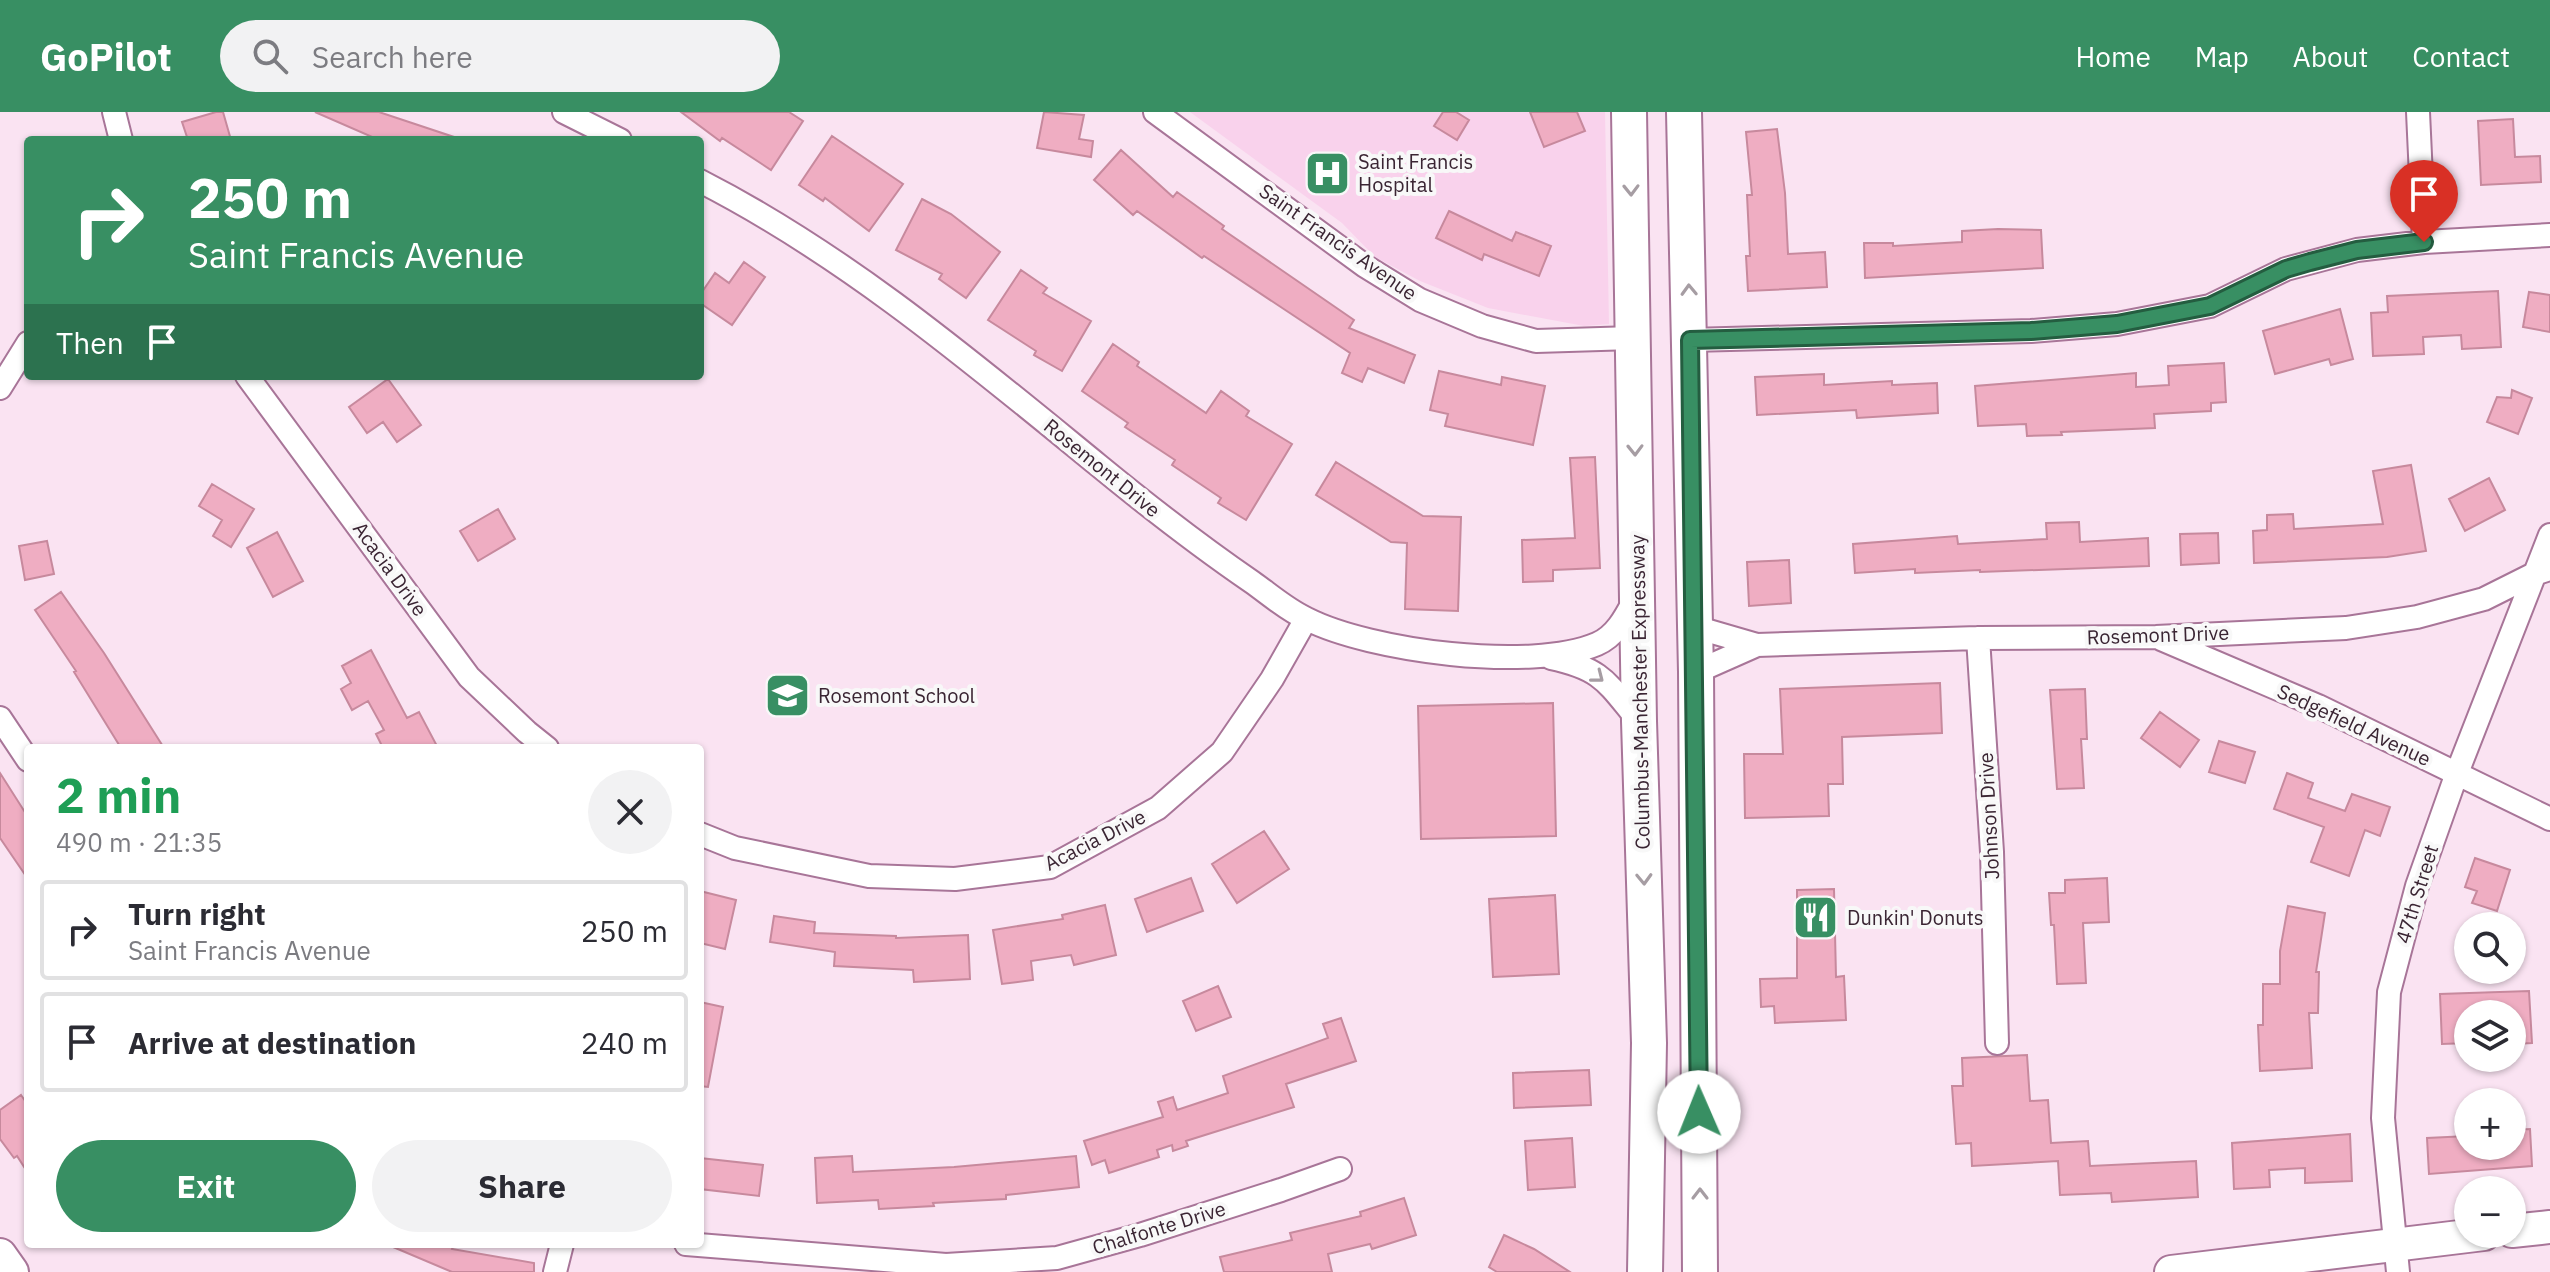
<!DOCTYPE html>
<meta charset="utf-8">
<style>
body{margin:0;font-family:"IBM Plex Sans",sans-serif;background:#f2f2f3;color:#2b2b33;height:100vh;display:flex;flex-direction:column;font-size:30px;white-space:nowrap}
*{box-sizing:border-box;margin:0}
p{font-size:26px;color:#7c7c81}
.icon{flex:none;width:44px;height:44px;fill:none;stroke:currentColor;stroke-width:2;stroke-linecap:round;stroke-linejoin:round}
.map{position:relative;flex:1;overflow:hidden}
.drawer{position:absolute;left:24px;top:632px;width:680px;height:504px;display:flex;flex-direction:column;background:#fff;border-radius:8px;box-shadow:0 2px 6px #0004}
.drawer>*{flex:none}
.guide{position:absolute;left:24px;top:24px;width:680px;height:244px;border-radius:8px;box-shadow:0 2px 6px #0004;background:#388f63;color:#fff;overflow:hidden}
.tools{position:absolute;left:2454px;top:800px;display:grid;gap:16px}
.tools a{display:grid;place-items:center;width:72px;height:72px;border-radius:50%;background:#fff;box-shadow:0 2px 6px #0004;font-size:40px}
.pin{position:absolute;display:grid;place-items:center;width:68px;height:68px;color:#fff;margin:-82px -34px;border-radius:50% 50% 50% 0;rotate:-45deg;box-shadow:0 0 8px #0007}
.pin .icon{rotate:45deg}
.me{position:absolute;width:88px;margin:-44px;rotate:359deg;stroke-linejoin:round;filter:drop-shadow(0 0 6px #0008)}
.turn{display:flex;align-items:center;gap:28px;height:168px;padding:0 32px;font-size:36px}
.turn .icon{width:104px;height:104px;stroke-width:2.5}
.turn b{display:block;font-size:56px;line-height:68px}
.then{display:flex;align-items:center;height:76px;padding:0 32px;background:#0003;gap:16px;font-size:30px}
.round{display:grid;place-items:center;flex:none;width:84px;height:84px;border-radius:42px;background:#f2f2f3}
.head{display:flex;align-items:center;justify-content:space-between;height:136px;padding:0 32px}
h1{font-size:48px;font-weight:700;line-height:60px;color:#1e9e55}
.action{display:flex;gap:16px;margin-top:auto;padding:16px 32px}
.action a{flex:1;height:92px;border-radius:48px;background:#388f63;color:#fff;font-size:32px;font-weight:700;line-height:92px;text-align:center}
.action a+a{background:#f2f2f3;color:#2b2b33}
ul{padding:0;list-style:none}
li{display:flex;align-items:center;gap:24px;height:100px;margin:0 16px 12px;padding:0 16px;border:4px solid #e1e1e2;border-radius:8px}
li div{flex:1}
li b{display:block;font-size:30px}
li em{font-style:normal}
header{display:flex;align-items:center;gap:48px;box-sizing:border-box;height:112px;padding:0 40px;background:#388f63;color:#fff}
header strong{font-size:38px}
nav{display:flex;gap:44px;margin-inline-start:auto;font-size:28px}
.search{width:560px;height:72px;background:#f2f2f3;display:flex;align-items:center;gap:20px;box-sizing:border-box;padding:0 28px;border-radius:44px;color:#7c7c81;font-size:30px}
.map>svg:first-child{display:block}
.built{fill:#f9d2ec}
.building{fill:#efadc2;stroke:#c7899d;stroke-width:2}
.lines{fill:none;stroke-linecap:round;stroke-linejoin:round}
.street-casing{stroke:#a87598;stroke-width:26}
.secondary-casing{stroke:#a87598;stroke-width:36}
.primary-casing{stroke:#a87598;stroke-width:38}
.street{stroke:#fff;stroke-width:22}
.secondary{stroke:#fff;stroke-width:32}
.primary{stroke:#fff;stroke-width:34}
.oneway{stroke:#a69da3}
.route-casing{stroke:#245d40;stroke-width:20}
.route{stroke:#388f63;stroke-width:14}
.labels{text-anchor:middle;stroke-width:8;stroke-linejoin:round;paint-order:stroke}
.poi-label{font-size:20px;fill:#3a2533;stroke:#f8f8f8;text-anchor:start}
.street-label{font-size:20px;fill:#3a2533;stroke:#f8f8f8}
</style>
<header>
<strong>GoPilot</strong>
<div class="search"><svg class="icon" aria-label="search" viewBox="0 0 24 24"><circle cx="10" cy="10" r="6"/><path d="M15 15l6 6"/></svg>Search here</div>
<nav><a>Home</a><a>Map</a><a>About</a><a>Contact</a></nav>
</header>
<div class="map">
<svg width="2550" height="1160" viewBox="0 0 2550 1160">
<rect width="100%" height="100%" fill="#fae3f2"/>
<path class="built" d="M 1190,0 L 1605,0 L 1609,212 L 1584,214 L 1488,196 L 1420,169 L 1375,145 L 1342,111 Z"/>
<path class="building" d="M 216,0 L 223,0 L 231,28 L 188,28 L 182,10 Z
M 315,0 L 379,0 L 454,25 L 453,28 L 379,28 Z
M 681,0 L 789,0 L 803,9 L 771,58 L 722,26 L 720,29 Z
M 1044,0 L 1084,3 L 1079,27 L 1093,29 L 1091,45 L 1037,36 Z
M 1443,0 L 1456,0 L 1469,8 L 1457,28 L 1434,14 Z
M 1530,0 L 1577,0 L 1585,19 L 1544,35 Z
M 2513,7 L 2515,45 L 2540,44 L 2541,70 L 2481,73 L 2478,9 Z
M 1777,17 L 1785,81 L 1788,142 L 1825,140 L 1827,175 L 1748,179 L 1746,144 L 1750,144 L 1747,83 L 1752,83 L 1746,20 Z
M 832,24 L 903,72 L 869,119 L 825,86 L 823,89 L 799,73 Z
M 1121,38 L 1173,85 L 1177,80 L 1224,114 L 1222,117 L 1354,208 L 1349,216 L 1415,243 L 1404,271 L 1368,256 L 1362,270 L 1342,261 L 1350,241 L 1204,144 L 1202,146 L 1137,99 L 1133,103 L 1094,68 Z
M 922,87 L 951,102 L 1000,140 L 966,186 L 939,167 L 942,162 L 896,138 Z
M 1449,99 L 1512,129 L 1516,120 L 1551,134 L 1539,164 L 1484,142 L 1482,148 L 1436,126 Z
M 1998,117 L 2041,118 L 2043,156 L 1865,166 L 1864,131 L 1893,131 L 1893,134 L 1962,130 L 1962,119 Z
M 744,150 L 765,165 L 732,213 L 700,191 L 700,183 L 715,161 L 729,171 Z
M 1021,158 L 1047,176 L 1043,181 L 1091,209 L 1062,259 L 1034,243 L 1036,239 L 988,208 Z
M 2498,179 L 2501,235 L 2462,237 L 2461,223 L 2423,225 L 2424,242 L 2373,244 L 2371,201 L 2388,200 L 2387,184 Z
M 2529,180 L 2550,183 L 2550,220 L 2523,215 Z
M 2340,197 L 2353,247 L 2331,253 L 2329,247 L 2275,262 L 2263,219 Z
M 1113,232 L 1139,250 L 1137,254 L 1206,301 L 1221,279 L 1249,299 L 1246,304 L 1292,332 L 1246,408 L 1218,391 L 1221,386 L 1172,353 L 1175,348 L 1125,315 L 1128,311 L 1082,279 Z
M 2224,251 L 2226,290 L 2211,291 L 2211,299 L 2154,302 L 2155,316 L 2061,320 L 2062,323 L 2027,324 L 2026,312 L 1978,314 L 1975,274 L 2136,261 L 2136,275 L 2169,273 L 2168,254 Z
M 1439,259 L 1501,273 L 1502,265 L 1545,274 L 1533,333 L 1445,314 L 1448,302 L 1430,298 Z
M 1824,262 L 1824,273 L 1892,269 L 1892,273 L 1937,271 L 1938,301 L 1857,306 L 1856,298 L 1757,303 L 1755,265 Z
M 388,267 L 421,313 L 397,330 L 383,310 L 367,321 L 349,295 Z
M 2512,278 L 2532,286 L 2518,322 L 2487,310 L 2497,285 L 2511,286 Z
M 1595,345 L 1600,456 L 1553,458 L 1553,469 L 1523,470 L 1522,428 L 1575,426 L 1570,346 Z
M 1336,350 L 1423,404 L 1461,405 L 1458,499 L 1405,497 L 1407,431 L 1391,430 L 1316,383 Z
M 2411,353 L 2426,439 L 2387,445 L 2254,451 L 2253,419 L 2267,418 L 2267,403 L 2293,402 L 2294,417 L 2383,412 L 2373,359 Z
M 2489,366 L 2505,398 L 2465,419 L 2449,387 Z
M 212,372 L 254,397 L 231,435 L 213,424 L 222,408 L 199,394 Z
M 498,397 L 515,427 L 478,449 L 460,419 Z
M 2079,410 L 2080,430 L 2148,426 L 2149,454 L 1980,460 L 1980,458 L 1915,461 L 1915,457 L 1855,461 L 1853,432 L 1957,424 L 1958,432 L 2047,427 L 2046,411 Z
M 277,420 L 303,469 L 273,485 L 247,436 Z
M 2218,421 L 2219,451 L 2181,453 L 2180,422 Z
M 47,429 L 54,462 L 25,468 L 19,434 Z
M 1789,448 L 1791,491 L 1749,494 L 1747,450 Z
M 61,480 L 104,541 L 164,636 L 121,636 L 74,560 L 76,559 L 35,498 Z
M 371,538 L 407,606 L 419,600 L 438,636 L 383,636 L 376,622 L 384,618 L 368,589 L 352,598 L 341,577 L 351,571 L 342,554 Z
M 1940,571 L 1942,621 L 1842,625 L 1843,672 L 1828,672 L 1829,704 L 1745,706 L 1744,642 L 1783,642 L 1780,577 Z
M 2085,577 L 2087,627 L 2081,627 L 2084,676 L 2057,677 L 2050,578 Z
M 1553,591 L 1556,724 L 1421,727 L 1418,594 Z
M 2160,600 L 2199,628 L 2180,655 L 2141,626 Z
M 2219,629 L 2255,640 L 2245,671 L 2209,660 Z
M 0,661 L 28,705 L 28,767 L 0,726 Z
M 2287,661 L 2313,671 L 2308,686 L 2345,699 L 2352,682 L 2390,695 L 2380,724 L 2365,718 L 2349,764 L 2311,750 L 2324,715 L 2274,697 Z
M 1264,719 L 1289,757 L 1237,791 L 1212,752 Z
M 2475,746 L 2510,758 L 2497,799 L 2472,791 L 2477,779 L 2465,775 Z
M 1191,766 L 1203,799 L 1147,820 L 1135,787 Z
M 2107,766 L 2109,810 L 2083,811 L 2086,871 L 2057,872 L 2054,813 L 2051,813 L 2049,781 L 2065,781 L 2065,768 Z
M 1834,777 L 1836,865 L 1844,864 L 1846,908 L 1775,911 L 1774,894 L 1761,895 L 1760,867 L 1797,866 L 1797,778 Z
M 700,779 L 736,788 L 725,837 L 700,831 Z
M 1555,783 L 1559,862 L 1493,865 L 1489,787 Z
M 1105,793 L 1116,843 L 1074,853 L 1071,843 L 1031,849 L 1033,868 L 1002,872 L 993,818 L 1063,807 L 1062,803 Z
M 2288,794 L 2325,801 L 2316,860 L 2319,860 L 2318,901 L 2309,901 L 2312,956 L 2260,959 L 2258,913 L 2263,913 L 2263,872 L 2280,872 L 2280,839 Z
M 774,804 L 815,810 L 814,821 L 896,824 L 896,826 L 968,823 L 970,867 L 914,870 L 913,858 L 834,854 L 835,840 L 770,830 Z
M 1218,874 L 1231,905 L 1196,919 L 1183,889 Z
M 2529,879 L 2532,931 L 2512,932 L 2512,902 L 2468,902 L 2468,931 L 2442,932 L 2440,882 Z
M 700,890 L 723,895 L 708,975 L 700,974 Z
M 1341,906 L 1356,949 L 1286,972 L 1294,995 L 1186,1029 L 1188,1034 L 1173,1039 L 1172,1033 L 1157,1038 L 1159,1045 L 1109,1061 L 1105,1048 L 1092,1053 L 1084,1029 L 1163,1005 L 1158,990 L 1173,985 L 1177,998 L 1228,981 L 1223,964 L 1328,926 L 1323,912 Z
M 2027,943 L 2030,989 L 2048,988 L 2051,1031 L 2088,1029 L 2090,1054 L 2196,1049 L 2198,1085 L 2112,1090 L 2111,1081 L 2060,1083 L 2058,1049 L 1972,1054 L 1971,1031 L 1956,1032 L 1952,974 L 1963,974 L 1962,946 Z
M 1589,958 L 1591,993 L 1514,996 L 1513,961 Z
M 21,983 L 28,993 L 28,1061 L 17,1044 L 14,1046 L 0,1027 L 0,998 Z
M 2530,1017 L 2532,1054 L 2429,1062 L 2427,1026 L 2468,1024 L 2468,1034 L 2512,1034 L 2512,1018 Z
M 2350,1022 L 2352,1069 L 2305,1071 L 2305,1056 L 2269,1058 L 2270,1075 L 2234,1077 L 2232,1031 Z
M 1572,1026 L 1575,1075 L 1528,1078 L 1525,1029 Z
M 852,1044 L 853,1060 L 954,1055 L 1076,1044 L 1079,1075 L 1006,1083 L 1006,1087 L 933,1091 L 934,1094 L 879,1097 L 878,1088 L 817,1091 L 815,1046 Z
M 700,1046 L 763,1053 L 759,1084 L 700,1077 Z
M 1404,1086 L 1416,1123 L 1372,1137 L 1370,1132 L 1328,1142 L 1332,1160 L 1224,1160 L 1220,1145 L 1292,1128 L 1290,1121 L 1361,1104 L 1360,1100 Z
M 1504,1123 L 1534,1137 L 1570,1160 L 1497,1160 L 1489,1155 Z
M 386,1132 L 454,1132 L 452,1137 L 534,1151 L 534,1160 L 452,1160 Z"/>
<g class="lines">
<defs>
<path id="street" d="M 114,0 L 121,28
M 564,0 L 620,28
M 1155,0 L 1365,154 L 1420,188 L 1482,214 L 1536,229 L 1633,226
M 2418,0 L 2424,130
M 700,69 C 845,143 972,250 1098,353 C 1148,394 1198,433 1252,470 C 1269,482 1287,498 1307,507 C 1370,539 1531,560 1597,532 C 1616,524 1626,504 1635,487
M 1690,228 L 2031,219 L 2117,212 L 2210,194 L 2286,157 L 2357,138 L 2424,130 L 2550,123
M 247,264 L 469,565 L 527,620 L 547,636
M 0,276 L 28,231
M 1695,515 L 1757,533 L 1978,526 L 2156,525 L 2346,516 L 2417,505 L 2484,487 L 2534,462 L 2550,457
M 1978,526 L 1992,740 L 1997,931
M 2161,527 L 2318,594 L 2550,707
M 1551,546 C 1603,557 1607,571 1639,609
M 1696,560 L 1757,533
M 0,606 L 28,648
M 700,722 L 735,736 L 869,764 L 955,767 L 1050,755 L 1158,696 L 1222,640 L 1272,567 L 1306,507
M 686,1132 L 946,1153 L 1057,1146 L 1140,1123 L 1281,1078 L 1340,1057
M 555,1160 L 562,1132
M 2398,1160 L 2383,1006 L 2389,880 L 2417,774 L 2457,661 L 2550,423"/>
<path id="secondary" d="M 2512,1119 L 2550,1115
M 0,1143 L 12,1160
M 2171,1160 L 2484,1122"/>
<path id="primary" d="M 1629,0 L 1639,609 L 1649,931 L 1645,1160
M 1684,0 L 1696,560 L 1700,1160"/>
</defs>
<use href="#street" class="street-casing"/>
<use href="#secondary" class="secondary-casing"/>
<use href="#primary" class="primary-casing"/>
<use href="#street" class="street"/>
<use href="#secondary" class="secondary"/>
<use href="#primary" class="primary"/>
</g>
<defs><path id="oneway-chevron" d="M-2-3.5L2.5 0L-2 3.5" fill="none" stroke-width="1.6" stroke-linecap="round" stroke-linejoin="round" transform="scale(2)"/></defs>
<g class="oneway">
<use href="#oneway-chevron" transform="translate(1631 78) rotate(89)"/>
<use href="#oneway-chevron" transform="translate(1689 178) rotate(-92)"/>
<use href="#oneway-chevron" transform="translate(1635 338) rotate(89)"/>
<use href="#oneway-chevron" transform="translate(1598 565) rotate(38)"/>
<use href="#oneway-chevron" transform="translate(1644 767) rotate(88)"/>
<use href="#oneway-chevron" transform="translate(1700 1082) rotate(-90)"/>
</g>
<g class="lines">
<defs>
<path id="route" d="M 1699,1000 L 1690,228 L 2031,219 L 2117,212 L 2210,194 L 2286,157 L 2310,150 L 2357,138 L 2424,130"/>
</defs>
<use href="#route" class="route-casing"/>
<use href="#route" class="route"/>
</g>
<defs>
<symbol id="hospital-square" viewBox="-11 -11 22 22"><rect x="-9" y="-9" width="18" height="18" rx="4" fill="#388f63" stroke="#f8f8f8"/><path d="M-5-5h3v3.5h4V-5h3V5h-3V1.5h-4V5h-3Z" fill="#fff"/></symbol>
<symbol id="school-square" viewBox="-11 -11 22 22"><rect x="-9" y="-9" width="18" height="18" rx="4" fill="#388f63" stroke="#f8f8f8"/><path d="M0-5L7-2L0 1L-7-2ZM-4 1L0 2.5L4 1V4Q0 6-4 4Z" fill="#fff"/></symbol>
<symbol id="restaurant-square" viewBox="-11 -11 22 22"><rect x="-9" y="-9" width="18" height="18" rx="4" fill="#388f63" stroke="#f8f8f8"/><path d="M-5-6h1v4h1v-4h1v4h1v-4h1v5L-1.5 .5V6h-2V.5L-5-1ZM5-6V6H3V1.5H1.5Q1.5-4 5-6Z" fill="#fff"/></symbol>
</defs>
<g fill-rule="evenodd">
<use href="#hospital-square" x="1302" y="36" width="51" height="51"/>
<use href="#school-square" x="762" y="558" width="51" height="51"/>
<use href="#restaurant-square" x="1790" y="780" width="51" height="51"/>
</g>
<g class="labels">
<g class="poi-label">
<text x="1358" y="57">Saint Francis<tspan x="1358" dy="23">Hospital</tspan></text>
<text x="818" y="591">Rosemont School</text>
<text x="1847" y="813">Dunkin' Donuts</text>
</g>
<g class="street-label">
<text transform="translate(1338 130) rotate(35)" y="7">Saint Francis Avenue</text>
<text transform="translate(1102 356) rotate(39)" y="7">Rosemont Drive</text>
<text transform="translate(390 457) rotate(54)" y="7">Acacia Drive</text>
<text transform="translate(2158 523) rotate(-2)" y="7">Rosemont Drive</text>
<text transform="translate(1640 580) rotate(-91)" y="7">Columbus-Manchester Expressway</text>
<text transform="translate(2354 613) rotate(25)" y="7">Sedgefield Avenue</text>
<text transform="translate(1989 704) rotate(-93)" y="7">Johnson Drive</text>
<text transform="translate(1095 728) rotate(-27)" y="7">Acacia Drive</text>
<text transform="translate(2417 782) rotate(-73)" y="7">47th Street</text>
<text transform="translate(1159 1116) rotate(-17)" y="7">Chalfonte Drive</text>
</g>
</g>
</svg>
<div class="tools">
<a><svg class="icon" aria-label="search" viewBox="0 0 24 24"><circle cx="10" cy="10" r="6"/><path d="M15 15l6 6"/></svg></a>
<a><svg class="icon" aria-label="layers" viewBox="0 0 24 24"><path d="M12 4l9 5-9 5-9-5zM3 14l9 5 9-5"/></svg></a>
<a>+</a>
<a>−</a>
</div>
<div class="pin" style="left:2424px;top:130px;background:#d93025"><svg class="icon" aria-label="arrive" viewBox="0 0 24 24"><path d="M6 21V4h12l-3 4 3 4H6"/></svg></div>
<svg class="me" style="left:1699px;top:1000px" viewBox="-20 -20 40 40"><circle r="19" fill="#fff"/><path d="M0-13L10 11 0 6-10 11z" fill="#388f63"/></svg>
<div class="guide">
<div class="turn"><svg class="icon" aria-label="right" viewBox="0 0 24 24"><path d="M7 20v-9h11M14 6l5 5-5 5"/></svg><div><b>250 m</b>Saint Francis Avenue</div></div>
<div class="then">Then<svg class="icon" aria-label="arrive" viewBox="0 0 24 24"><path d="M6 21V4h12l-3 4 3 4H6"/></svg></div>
</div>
<section class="drawer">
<div class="head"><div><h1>2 min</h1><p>490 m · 21:35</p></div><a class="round"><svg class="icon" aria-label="close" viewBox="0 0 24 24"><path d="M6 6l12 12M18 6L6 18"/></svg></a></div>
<ul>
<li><svg class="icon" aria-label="right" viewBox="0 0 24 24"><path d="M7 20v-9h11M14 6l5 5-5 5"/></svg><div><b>Turn right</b><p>Saint Francis Avenue</p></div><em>250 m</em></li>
<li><svg class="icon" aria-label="arrive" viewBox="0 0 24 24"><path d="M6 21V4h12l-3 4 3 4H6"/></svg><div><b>Arrive at destination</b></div><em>240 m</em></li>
</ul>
<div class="action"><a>Exit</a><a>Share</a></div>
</section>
</div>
